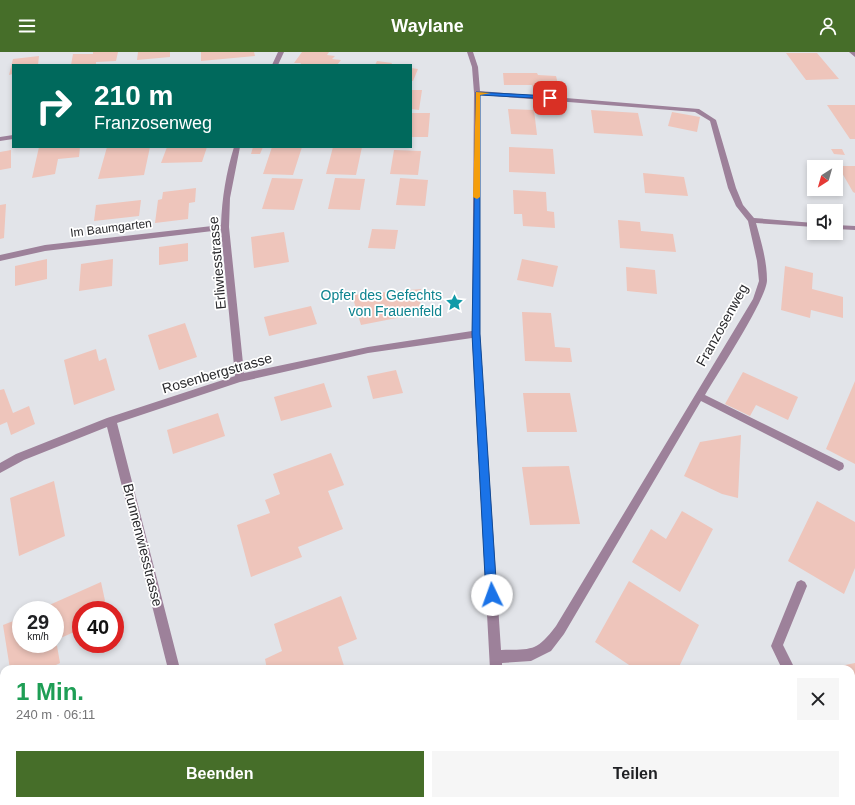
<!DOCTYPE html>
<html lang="de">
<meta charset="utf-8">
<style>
body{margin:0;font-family:Helvetica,sans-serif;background:#f6f6f6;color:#202124;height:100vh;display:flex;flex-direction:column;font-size:15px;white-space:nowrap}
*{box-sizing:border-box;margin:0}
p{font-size:13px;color:#757577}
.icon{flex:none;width:22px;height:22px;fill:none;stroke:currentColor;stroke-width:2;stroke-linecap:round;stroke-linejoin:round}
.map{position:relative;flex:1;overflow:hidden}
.details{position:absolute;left:0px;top:613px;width:855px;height:140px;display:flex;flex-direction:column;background:#fff;border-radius:12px 12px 0 0;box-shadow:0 2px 6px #0003}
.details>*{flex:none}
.banner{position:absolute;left:12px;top:12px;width:400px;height:84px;border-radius:0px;box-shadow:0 2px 6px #0003;background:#00695c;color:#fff;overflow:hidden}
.needle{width:26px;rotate:217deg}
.tools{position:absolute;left:807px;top:108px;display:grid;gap:8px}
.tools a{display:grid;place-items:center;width:36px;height:36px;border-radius:0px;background:#fff;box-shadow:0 2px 6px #0003;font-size:20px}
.speed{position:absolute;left:12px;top:549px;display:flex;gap:8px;font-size:20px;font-weight:700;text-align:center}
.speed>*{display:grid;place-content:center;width:52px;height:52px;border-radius:50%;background:#fff;box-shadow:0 2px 6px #0003;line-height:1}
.speed small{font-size:10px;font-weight:400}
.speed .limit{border:6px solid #d22;background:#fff;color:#111}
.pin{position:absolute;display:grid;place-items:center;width:34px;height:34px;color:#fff;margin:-17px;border-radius:8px;box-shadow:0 2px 6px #0006}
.me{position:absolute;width:44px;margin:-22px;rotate:357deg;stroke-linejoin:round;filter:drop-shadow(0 0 3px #0008)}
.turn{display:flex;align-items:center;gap:14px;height:84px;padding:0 16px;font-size:18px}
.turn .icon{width:52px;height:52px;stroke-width:2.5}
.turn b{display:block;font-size:28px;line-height:34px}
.round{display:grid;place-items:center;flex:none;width:42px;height:42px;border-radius:0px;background:#f6f6f6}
.headline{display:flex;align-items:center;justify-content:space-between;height:68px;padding:0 16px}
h1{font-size:24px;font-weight:700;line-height:30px;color:#1e9e55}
.button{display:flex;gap:8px;margin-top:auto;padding:8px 16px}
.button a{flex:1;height:46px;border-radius:0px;background:#466e29;color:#fff;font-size:16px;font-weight:700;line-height:46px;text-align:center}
.button a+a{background:#f6f6f6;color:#202124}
header{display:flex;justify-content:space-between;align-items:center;height:52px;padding:0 16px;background:#466e29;color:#fff;font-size:18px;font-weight:700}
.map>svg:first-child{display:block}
.building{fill:#eec5bb}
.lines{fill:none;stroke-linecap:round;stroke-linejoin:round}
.minor{fill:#9d819a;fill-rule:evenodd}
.route{fill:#1a73e8;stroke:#114b97}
.slow{fill:#f59e0b}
.labels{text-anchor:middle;stroke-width:3.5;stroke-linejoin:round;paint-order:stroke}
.far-street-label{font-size:12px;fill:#2a2a2d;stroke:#fff}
.street-label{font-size:14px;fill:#2a2a2d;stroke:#fff}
.culture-label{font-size:14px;fill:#0d838f;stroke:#fff;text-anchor:end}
</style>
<header><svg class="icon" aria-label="menu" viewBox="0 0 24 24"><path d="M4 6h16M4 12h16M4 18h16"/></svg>Waylane<svg class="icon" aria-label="person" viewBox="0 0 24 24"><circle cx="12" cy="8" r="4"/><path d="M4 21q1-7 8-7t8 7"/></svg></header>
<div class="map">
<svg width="855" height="753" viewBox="0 0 855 753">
<rect width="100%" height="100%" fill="#e2e4e9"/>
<path class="building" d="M 93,0 L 118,0 L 116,9 L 96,10 L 96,13 L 71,13 L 73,2 L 93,2 Z
M 138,0 L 170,0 L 170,5 L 137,8 Z
M 201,0 L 254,0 L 255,4 L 201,9 Z
M 302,0 L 329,0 L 327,3 L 335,4 L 332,7 L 341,8 L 337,13 L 300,13 L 301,11 L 294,11 Z
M 786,1 L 817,1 L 839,27 L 806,28 Z
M 39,4 L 38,13 L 13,13 L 13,22 L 9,23 L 13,7 Z
M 377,9 L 392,11 L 391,13 L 375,13 Z
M 411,16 L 418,17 L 413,29 L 411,29 Z
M 503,21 L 537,21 L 538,23 L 556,24 L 559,36 L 533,36 L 532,33 L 504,33 Z
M 411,38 L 422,38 L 419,58 L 411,57 Z
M 827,53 L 855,53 L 855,87 L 850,87 Z
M 508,57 L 534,58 L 537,83 L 511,82 Z
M 591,58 L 638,61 L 643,84 L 594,81 Z
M 672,60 L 700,65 L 697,80 L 668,74 Z
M 411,61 L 430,61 L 428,85 L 411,85 Z
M 39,95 L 80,95 L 79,105 L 58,107 L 55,122 L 32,126 Z
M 107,95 L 150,95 L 144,123 L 98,127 Z
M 167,95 L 207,95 L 202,110 L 161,111 Z
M 253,95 L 263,95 L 260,102 L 251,102 Z
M 272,95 L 302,95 L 293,123 L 263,122 Z
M 333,95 L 362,95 L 356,123 L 326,122 Z
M 509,95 L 553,97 L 555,122 L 509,120 Z
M 831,97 L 842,97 L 845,103 L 834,102 Z
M 11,98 L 11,116 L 0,118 L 0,100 Z
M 394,98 L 421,99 L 418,123 L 390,122 Z
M 838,114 L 855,114 L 855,141 L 853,140 Z
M 643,121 L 684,125 L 688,144 L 645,141 Z
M 272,126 L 303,127 L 294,158 L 262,157 Z
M 335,126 L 365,127 L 360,158 L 328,157 Z
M 400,126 L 428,128 L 425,154 L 396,153 Z
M 196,136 L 195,150 L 189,151 L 188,167 L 155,171 L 158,148 L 162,147 L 163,140 Z
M 513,138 L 546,140 L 547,159 L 554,160 L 555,176 L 523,174 L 522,162 L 514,162 Z
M 141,148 L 139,164 L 94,169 L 96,153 Z
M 6,152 L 4,186 L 0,187 L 0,153 Z
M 618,168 L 640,170 L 641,179 L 673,182 L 676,200 L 620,196 Z
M 372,177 L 398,178 L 395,197 L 368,196 Z
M 284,180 L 289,210 L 254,216 L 251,185 Z
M 188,191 L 188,209 L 159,213 L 159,195 Z
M 47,207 L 47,227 L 15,234 L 15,214 Z
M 113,207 L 112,234 L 79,239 L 81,212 Z
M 522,207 L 558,214 L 553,235 L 517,228 Z
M 785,214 L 813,221 L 812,237 L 843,245 L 843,266 L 811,258 L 810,266 L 781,258 Z
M 626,215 L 655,218 L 657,242 L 627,239 Z
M 421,237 L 420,256 L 423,261 L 420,264 L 412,263 L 361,273 L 352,243 Z
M 311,254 L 317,272 L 269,284 L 264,265 Z
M 522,260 L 551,261 L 555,295 L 570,296 L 572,310 L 525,309 Z
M 185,271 L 197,305 L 159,318 L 148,283 Z
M 96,297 L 99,309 L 106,306 L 115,338 L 74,353 L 64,308 Z
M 396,318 L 403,341 L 373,347 L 367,324 Z
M 743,320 L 798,345 L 788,368 L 756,353 L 750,364 L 725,352 Z
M 855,329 L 855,412 L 826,397 Z
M 324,331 L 332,355 L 281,369 L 274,345 Z
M 4,337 L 13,361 L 29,354 L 35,372 L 11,383 L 7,370 L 0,373 L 0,338 Z
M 523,341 L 570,341 L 577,380 L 527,380 Z
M 218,361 L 225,384 L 173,402 L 167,378 Z
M 741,383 L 738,446 L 722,442 L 684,424 L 700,390 Z
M 331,401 L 344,433 L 328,439 L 343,477 L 298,495 L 302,505 L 251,525 L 237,473 L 270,461 L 265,448 L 280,442 L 273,422 Z
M 569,414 L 580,472 L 530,473 L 522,415 Z
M 54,429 L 65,484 L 19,504 L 10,446 Z
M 817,449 L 855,470 L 855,516 L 844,542 L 788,509 Z
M 682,459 L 713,477 L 680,540 L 632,510 L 651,477 L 666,487 Z
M 629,529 L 699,573 L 678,617 L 635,617 L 595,590 Z
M 101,530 L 107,558 L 81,558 L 81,577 L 56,588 L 60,611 L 48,617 L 10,617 L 3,573 L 21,566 L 21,592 L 55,592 L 55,558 L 38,558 Z
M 341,544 L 357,587 L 338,595 L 345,617 L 267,617 L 265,607 L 282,599 L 274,572 Z
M 855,611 L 855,681 L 851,682 L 851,617 L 830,616 Z
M 11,749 L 72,749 L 72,753 L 12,753 Z"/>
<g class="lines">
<path class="minor" d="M 278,0 L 284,0 L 278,13 L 272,13 Z
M 467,0 L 473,0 L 478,15 L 480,39 L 699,57 L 716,68 L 736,136 L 743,153 L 754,166 L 814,171 L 814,175 L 756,171 C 761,189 767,209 767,228 C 767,247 718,321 705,343 L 843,411 L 844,414 L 843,417 L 839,419 L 835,417 L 701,349 L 564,582 L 551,599 L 531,609 L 502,611 L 502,617 L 490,617 L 472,286 L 368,301 L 240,330 L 117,371 L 180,617 L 168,617 L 107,375 L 24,408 L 0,421 L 0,411 L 16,402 L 107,366 L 235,324 L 221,178 L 45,199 L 0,209 L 0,203 L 45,193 L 221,173 C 222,146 226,121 234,95 L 240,95 L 230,146 L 229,175 L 244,321 L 368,295 L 472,279 L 474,41 L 472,15 ZM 480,43 L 695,60 L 710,69 L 728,136 L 736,154 L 748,169 L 757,209 L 759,229 L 753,247 L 556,574 C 536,600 533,597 501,598 L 480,282 Z
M 849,0 L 855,0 L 855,5 Z
M 13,83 L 13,87 L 0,89 L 0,85 Z
M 836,173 L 855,174 L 855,178 L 836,177 Z
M 801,528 L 805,530 L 807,534 L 783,593 L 795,617 L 782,617 L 771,594 L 797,530 Z
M 851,727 L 855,729 L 855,749 L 851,747 Z
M 201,749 L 215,749 L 216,753 L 202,753 Z
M 494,749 L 508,749 L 508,753 L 494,753 Z"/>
</g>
<path class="route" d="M 476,40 L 550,44 L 552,46 L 550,47 L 480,43 L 480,282 L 497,543 L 496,547 L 492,549 L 488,547 L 486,543 L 472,282 Z"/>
<path class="slow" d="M 476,40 L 491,41 L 480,43 L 480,145 L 477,147 L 473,145 Z"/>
<defs>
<symbol id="sight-bare" viewBox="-9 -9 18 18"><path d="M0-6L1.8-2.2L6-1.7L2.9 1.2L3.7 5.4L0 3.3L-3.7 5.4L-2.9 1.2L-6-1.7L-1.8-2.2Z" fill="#0f9aa8" stroke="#fff" stroke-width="2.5" paint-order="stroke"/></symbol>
</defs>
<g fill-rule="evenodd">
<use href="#sight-bare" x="442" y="238" width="25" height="25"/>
</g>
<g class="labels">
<g class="far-street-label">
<text transform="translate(111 176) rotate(-7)" y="4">Im Baumgarten</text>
</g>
<g class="street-label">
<text transform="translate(217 211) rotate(-95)" y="5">Erliwiesstrasse</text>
<text transform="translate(722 273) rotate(-61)" y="5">Franzosenweg</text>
<text transform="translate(217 321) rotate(-16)" y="5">Rosenbergstrasse</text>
<text transform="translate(143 493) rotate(76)" y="5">Brunnenwiesstrasse</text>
</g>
<g class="culture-label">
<text x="442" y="248">Opfer des Gefechts<tspan x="442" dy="16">von Frauenfeld</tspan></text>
</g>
</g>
</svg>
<div class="tools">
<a><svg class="needle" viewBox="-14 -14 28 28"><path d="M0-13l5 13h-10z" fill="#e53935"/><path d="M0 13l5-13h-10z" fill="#757577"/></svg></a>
<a><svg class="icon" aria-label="sound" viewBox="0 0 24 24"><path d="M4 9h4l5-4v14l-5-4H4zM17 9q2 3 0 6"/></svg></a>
</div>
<div class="speed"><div>29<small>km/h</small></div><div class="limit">40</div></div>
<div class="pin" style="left:550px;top:46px;background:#d93025"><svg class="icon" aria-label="arrive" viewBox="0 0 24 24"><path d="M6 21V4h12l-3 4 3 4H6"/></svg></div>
<svg class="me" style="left:492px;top:543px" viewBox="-20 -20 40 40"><circle r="19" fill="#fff"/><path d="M0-13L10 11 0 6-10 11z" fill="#1a73e8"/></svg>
<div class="banner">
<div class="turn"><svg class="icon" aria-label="right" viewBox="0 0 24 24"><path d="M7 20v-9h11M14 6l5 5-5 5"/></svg><div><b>210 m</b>Franzosenweg</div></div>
</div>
<section class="details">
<div class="headline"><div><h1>1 Min.</h1><p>240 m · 06:11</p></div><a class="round"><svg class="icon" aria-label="close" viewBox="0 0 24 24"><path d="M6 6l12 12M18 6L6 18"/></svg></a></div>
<div class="button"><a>Beenden</a><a>Teilen</a></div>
</section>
</div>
